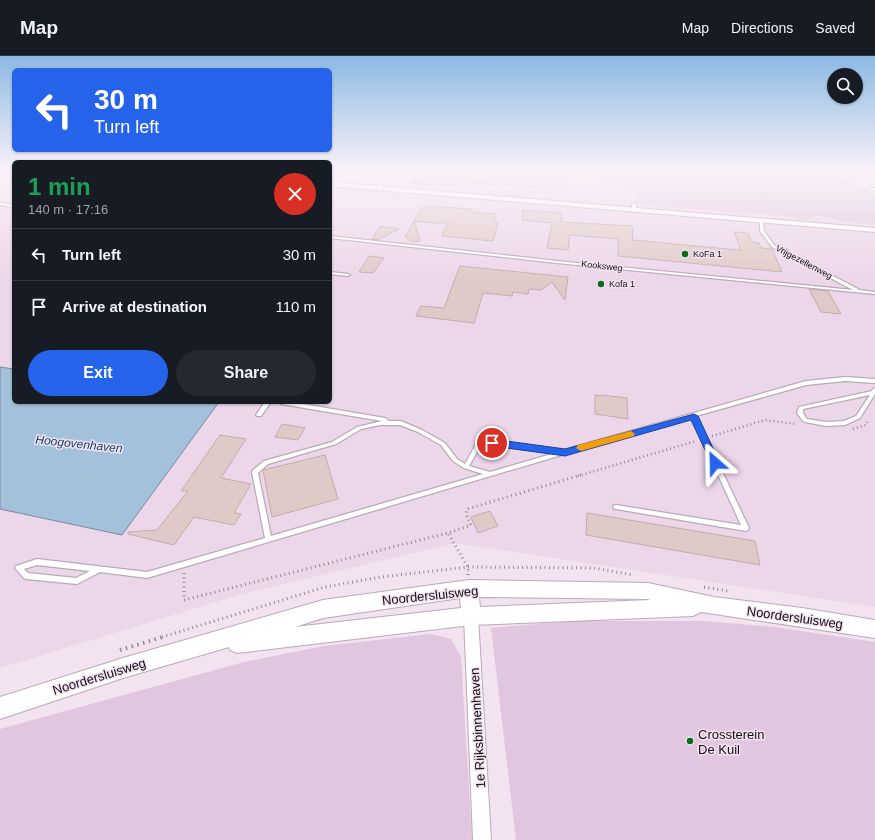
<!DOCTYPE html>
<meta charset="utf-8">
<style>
body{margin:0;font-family:Helvetica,sans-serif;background:#242831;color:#f1f3f6;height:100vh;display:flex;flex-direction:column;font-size:15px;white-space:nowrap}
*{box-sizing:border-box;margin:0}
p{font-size:13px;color:#9ea1a6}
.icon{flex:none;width:22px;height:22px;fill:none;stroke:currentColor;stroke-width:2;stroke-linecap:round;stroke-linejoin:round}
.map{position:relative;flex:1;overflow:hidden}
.drawer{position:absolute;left:12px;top:104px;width:320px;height:244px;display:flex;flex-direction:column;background:#171b24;border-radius:6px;box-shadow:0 1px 3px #0004}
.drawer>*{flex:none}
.banner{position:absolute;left:12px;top:12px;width:320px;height:84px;border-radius:6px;box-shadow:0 1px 3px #0004;background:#2563eb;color:#fff;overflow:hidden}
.tools{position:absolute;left:827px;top:12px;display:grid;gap:8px}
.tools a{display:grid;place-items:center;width:36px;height:36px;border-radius:50%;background:#171b24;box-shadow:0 1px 3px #0004;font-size:20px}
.pin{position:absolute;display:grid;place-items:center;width:34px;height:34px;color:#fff;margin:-17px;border:2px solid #fff;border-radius:50%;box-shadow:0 1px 4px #0007}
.me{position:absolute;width:44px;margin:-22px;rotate:335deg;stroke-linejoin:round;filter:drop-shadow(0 0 3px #0008)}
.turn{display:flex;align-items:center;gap:14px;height:84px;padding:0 16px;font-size:18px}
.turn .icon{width:52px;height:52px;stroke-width:2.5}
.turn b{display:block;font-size:28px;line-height:34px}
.round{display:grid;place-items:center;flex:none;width:42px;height:42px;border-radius:21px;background:#242831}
.headline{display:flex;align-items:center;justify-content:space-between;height:68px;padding:0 16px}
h1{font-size:24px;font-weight:800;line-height:30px;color:#1e9e55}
.button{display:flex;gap:8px;margin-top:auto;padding:8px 16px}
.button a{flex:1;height:46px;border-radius:24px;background:#2563eb;color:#fff;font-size:16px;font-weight:800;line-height:46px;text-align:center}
.button a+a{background:#242831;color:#f1f3f6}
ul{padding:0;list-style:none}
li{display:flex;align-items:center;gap:12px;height:52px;padding:0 16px;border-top:1px solid #363941}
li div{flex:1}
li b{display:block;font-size:15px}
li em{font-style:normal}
header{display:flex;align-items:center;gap:24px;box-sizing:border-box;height:56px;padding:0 20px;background:#171b24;border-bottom:1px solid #363941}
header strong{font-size:19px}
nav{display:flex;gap:22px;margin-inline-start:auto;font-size:14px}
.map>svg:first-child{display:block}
.built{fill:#ecd6ea}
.green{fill:#e0c6de}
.water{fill:#a3c1db;stroke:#788c9f}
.building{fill:#e0cac7;stroke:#c2acaa}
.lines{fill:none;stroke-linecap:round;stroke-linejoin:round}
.lane-casing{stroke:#baaab8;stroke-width:2.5}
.street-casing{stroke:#baaab8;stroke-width:2}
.secondary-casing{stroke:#baaab8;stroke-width:2}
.path-far2{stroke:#948993;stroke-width:2.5;stroke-dasharray:1 3;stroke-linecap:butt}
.path-far1{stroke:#948993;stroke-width:3;stroke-dasharray:1 3.5;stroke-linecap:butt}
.path{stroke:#948993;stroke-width:4;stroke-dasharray:1.5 4.5;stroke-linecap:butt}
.lane{fill:#fff;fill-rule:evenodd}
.street{fill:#fff;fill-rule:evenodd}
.secondary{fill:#fff;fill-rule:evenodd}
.route{fill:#2563eb;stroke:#184099}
.slow{fill:#f59e0b}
.poi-dot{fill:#0c6c18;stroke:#f3e3f1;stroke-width:1.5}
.labels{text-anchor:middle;stroke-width:3;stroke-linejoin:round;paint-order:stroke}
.far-poi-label{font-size:9px;fill:#140f14;stroke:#f3e3f1;text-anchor:start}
.far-street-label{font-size:9px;fill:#140f14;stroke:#f3e3f1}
.water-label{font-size:12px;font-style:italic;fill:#114265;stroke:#f3e3f1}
.near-street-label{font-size:13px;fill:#140f14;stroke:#f3e3f1}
.near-poi-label{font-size:13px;fill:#140f14;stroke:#f3e3f1;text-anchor:start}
</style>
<header>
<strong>Map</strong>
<nav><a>Map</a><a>Directions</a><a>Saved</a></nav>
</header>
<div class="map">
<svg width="875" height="784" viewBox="0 0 875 784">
<rect width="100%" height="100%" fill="#f3e3f1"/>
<path class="built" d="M 0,116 L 14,116 L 14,346 L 330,346 L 330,116 L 875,116 L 875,551 L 455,487 L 242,538 L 0,612 Z"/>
<path class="green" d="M 505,116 L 829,116 L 858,129 L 875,139 L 875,169 L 851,167 L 822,160 L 815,160 L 805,164 L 783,160 L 639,148 L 635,135 L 627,131 L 602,127 L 598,125 L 595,120 L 591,119 L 590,123 C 583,127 576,126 568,126 L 568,122 L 566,121 Z
M 572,565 L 704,565 L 775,571 L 875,586 L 875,784 L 516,784 L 491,572 Z
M 431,578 L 451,583 L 461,601 L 472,784 L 0,784 L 0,673 L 244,606 L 324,590 Z"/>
<path class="water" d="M 0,311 L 14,313 L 14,346 L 219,346 L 122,479 L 0,453 Z"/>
<path class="building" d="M 417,116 L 505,116 L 568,121 L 567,134 L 565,134 L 453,125 L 451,130 L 410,127 Z
M 426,150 L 472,153 L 471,156 L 496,158 L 494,166 L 498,167 L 493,185 L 442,180 L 449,164 L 444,168 L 414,165 L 421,152 L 425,152 Z
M 523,154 L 562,157 L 561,166 L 632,170 L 633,184 L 704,191 L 741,194 L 734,176 L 748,177 L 752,186 L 759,187 L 761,192 L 772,193 L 782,216 L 618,200 L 618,183 L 570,179 L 568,194 L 547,192 L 552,167 L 522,164 Z
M 414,165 L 420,185 L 413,186 L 405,181 Z
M 380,170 L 399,173 L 378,184 L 372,183 Z
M 369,200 L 384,202 L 373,217 L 359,216 Z
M 460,210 L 568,221 L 565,244 L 552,226 L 541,234 L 529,233 L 528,238 L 513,236 L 512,240 L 483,237 L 474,267 L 416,260 L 421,250 L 444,252 Z
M 809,233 L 828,235 L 841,258 L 821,256 Z
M 595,339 L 602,340 L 602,339 L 627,342 L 628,363 L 595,358 Z
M 282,368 L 305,372 L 298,384 L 275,381 Z
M 220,379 L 246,383 L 221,422 L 251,428 L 234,457 L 241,458 L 234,469 L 194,461 L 174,489 L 128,478 L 128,476 L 157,474 L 188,435 L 181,435 Z
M 325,399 L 338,443 L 272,461 L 263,414 Z
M 490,455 L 498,470 L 478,477 L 471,461 Z
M 587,457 L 755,485 L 760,509 L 586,479 Z"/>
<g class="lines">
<defs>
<path id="lane" d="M 389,116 L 391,116 L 379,133 L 377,133 L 377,131 Z
M 837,116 L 840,116 L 875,133 L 875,135 Z
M 0,147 L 14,149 L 14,151 L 0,149 Z
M 634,147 L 636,148 L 636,153 L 634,154 L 632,153 L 632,148 Z
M 760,163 L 763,164 L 764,175 L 774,189 L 858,233 L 859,234 L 875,236 L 875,238 L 557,207 L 330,182 L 330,180 L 557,205 L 853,234 L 772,191 L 760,175 Z
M 330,216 L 348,218 L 350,219 L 348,220 L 330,218 Z
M 845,321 L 875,323 L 875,327 L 845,325 L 806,329 L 696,360 L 749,472 L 748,474 L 746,475 L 616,453 L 614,453 L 613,451 L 614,449 L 616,449 L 741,469 L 692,362 L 565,398 L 147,522 L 100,516 L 77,528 L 26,523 L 24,522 L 15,512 L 16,510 L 37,503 L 147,516 L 265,482 L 252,416 L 253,414 L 264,405 L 332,386 L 357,371 L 382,365 L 281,348 L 278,346 L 291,346 L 385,362 L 387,363 L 388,364 L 387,365 L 401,365 L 422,374 L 445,387 L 457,403 L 465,408 L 476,388 L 478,387 L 492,385 L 564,394 L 806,325 ZM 380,369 L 400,369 L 418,376 L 441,389 L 453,405 L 464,412 L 483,418 L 271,480 L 258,417 L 268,408 L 336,388 L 361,373 ZM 492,389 L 555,397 L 490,416 L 469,410 L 480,391 ZM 37,509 L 90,515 L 76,522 L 28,517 L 24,513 Z
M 875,332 L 875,338 L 860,362 L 845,369 L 826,370 L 805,366 L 803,365 L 797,357 L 799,351 L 872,335 L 873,333 ZM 870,339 L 856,360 L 844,365 L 826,366 L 807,363 L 803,357 L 803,353 L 808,352 Z
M 265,346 L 271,346 L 261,360 L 257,360 L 256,359 Z"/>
<path id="street" d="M 330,126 L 875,172 L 875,176 L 330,130 Z
M 471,553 L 476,555 L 478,560 L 491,784 L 473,784 L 464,560 L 466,555 Z"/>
<path id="secondary" d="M 469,524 L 648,527 L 714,541 L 802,552 L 875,564 L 875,582 L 701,556 L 693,560 L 471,569 L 237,597 L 230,594 L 229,591 L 123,622 L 0,663 L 0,641 L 123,602 L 323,544 ZM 479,541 L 648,543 L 650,544 L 480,551 ZM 460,542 L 461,552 L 295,571 L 323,562 Z"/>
</defs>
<use href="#lane" class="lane-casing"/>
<use href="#street" class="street-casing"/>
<use href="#secondary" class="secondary-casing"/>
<path class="path-far2" d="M 853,373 L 866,369 L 868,364
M 712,380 L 765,364 L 796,368
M 578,420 L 696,385"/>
<path class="path-far1" d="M 184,517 L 184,544 L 448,477
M 468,519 L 468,511 L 448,477 L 471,469 L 466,458 L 467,453 L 581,419
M 704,531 L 728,535
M 162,581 L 325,531 L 381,521 L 468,511 L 593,512 L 634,519"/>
<path class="path" d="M 120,594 L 166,580"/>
<use href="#lane" class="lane"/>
<use href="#street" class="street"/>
<use href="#secondary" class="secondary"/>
</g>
<linearGradient id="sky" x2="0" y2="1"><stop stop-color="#8cb9e3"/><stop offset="0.51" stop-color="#faf2f9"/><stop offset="1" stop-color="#faf2f9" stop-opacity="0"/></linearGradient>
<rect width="875" height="226" fill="url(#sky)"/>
<path class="route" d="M 694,358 L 698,360 L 720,407 L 719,409 L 712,409 L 691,364 L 565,400 L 492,390 L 488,387 L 492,383 L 565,393 Z"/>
<path class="slow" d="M 631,375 L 635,378 L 634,380 L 581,395 L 576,392 L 578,389 Z"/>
<g class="poi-dot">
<circle cx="685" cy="198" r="4"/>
<circle cx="601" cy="228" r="4"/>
<circle cx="690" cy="685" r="4"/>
</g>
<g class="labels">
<g class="far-poi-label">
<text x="693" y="201">KoFa 1</text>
<text x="609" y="231">Kofa 1</text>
</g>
<g class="far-street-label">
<text transform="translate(804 206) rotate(28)" y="3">Vrijgezellenweg</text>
<text transform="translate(602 210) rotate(6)" y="3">Kooksweg</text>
</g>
<g class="water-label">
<text transform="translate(79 388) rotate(6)" y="4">Hoogovenhaven</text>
</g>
<g class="near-street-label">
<text transform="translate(430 539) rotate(-6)" y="5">Noordersluisweg</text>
<text transform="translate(795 561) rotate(8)" y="5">Noordersluisweg</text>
<text transform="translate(99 620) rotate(-17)" y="5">Noordersluisweg</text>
<text transform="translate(477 672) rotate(-93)" y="5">1e Rijksbinnenhaven</text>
</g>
<g class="near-poi-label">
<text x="698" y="683">Crossterein<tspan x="698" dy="15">De Kuil</tspan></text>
</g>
</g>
</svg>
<div class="tools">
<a><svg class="icon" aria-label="search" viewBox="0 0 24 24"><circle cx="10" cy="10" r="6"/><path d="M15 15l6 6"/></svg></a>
</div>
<div class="pin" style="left:492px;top:387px;background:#d93025"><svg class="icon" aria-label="arrive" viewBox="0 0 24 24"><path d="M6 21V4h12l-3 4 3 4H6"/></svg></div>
<svg class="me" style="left:715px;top:407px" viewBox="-20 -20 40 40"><path d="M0-17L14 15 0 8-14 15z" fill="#2563eb" stroke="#fff" stroke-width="4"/></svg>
<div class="banner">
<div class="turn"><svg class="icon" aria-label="left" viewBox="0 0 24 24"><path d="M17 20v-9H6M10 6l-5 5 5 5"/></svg><div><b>30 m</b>Turn left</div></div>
</div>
<section class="drawer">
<div class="headline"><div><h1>1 min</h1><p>140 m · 17:16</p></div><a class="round" style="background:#d93025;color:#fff"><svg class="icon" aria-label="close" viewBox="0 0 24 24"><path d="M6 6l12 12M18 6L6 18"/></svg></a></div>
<ul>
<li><svg class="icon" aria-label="left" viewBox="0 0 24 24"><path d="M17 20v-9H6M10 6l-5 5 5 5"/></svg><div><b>Turn left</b></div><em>30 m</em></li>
<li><svg class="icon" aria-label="arrive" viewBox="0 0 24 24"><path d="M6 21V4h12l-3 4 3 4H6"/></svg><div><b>Arrive at destination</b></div><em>110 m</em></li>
</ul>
<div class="button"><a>Exit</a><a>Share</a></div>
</section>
</div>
